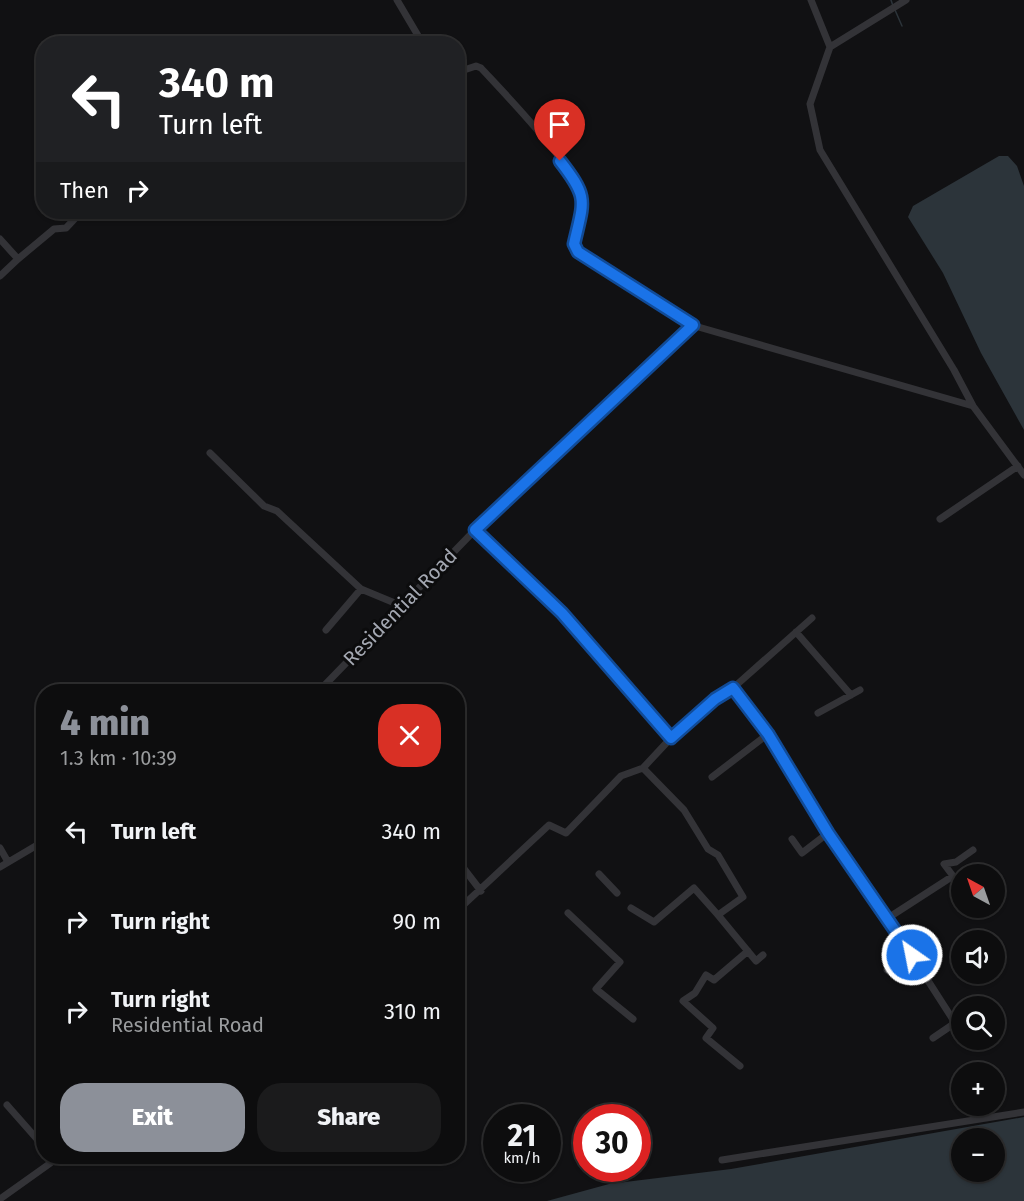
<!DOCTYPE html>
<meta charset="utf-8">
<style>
body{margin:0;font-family:"Fira Sans",sans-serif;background:#1b1b1c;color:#f1f3f6;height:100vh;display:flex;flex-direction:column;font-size:22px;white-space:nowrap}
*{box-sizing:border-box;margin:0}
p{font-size:20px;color:#9a9c9e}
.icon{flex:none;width:33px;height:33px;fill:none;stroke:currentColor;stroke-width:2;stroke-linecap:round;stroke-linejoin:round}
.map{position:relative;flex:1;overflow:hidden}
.side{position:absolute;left:36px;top:684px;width:429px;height:480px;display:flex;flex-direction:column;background:#0d0d0e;border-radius:24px;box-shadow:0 2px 4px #0004,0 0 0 2px #2d2d2e}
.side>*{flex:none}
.hud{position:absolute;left:36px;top:36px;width:429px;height:183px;border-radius:24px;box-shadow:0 2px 4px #0004,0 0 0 2px #2d2d2e;background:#202124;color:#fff;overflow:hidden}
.needle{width:39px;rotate:320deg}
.fabs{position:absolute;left:951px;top:864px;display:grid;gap:12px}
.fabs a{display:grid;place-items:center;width:54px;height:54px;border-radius:50%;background:#0d0d0e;box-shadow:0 2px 4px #0004,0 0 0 2px #2d2d2e;font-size:30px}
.speed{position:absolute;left:483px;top:1104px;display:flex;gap:12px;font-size:30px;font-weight:700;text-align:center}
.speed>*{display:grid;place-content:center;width:78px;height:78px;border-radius:50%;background:#0d0d0e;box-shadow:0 2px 4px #0004,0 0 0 2px #2d2d2e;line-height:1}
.speed small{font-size:15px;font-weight:400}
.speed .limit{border:9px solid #d22;background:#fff;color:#111}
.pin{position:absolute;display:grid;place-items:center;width:51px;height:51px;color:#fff;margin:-62px -26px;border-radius:50% 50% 50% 0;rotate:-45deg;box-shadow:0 0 6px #0007}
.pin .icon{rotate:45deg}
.me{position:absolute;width:66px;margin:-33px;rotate:327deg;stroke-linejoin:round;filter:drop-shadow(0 0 4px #0008)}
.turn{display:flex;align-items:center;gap:21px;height:126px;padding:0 24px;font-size:27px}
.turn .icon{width:78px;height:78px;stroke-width:2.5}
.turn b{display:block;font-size:42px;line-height:51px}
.then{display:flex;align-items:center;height:57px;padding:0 24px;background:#0003;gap:12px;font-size:22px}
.round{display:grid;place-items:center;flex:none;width:63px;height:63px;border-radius:24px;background:#1b1b1c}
.overview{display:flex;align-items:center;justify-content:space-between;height:102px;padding:0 24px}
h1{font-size:36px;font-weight:800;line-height:45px;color:#8c9099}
.cta{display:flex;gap:12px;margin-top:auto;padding:12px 24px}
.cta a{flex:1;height:69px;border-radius:24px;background:#8c9099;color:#fff;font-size:24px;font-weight:800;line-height:69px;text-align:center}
.cta a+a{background:#1b1b1c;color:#f1f3f6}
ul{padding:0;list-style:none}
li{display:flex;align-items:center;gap:18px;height:90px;padding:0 24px}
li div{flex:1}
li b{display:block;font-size:22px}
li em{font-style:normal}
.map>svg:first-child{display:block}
.water{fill:#2c343a;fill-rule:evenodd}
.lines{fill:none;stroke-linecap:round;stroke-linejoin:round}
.stream{stroke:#2c343a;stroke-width:1.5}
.street{stroke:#333337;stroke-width:7}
.route-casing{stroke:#114b97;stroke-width:15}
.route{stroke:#1a73e8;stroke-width:10}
.labels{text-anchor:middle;stroke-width:6;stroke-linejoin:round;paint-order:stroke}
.street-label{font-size:20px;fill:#a4a8b2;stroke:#0c0c0d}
</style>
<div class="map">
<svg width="1024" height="1201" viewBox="0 0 1024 1201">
<rect width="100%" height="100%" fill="#111113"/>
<path class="water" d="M 999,156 L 1008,156 L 1017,166 L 1024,186 L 1024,430 L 981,353 L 943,273 L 908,217 L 913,206 Z
M 1024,1117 L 1024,1201 L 547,1201 L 609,1184 L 731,1169 ZM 962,1138 L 994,1138 L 994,1172 L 962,1172 Z"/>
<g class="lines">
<path class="stream" d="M 891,0 L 893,6
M 895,10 L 902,26"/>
<path class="street" d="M 397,0 L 423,44
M 811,0 L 830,47
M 906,0 L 830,47 L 810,104 L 820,150 L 954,370 L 973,406
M 403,44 L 422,42
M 458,72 L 476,66 L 481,68 C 504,93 577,168 583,199 C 585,212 577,231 574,244 L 582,256 L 695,326 L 973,406 L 1024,475
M 0,239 L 18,259 L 0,276
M 18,259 L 54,229 L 66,228 L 81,212
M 210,453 L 264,506 L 277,511 L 361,589 L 402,606
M 940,519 L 1018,466
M 475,530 L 562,613 L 671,738 L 715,699 L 733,688 L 768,734 L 828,833 L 884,912 L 959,1029
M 326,630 L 361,589
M 796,632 L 851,695
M 733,688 L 812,618
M 318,692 L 475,530 L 693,325
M 818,713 L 860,690
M 643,768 L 684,810 L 708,849 L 718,855 L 743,897 L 718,915 L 756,961 L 763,955
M 712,777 L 768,734
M 792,839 L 802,853 L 828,833
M 0,848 L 8,862
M 458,861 L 481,891
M 0,867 L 44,841
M 599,874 L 617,893
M 631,908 L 654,922 L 694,888 L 718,915
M 458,910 L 549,825 L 566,833 L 621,776 L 643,768 L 671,738
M 568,913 L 620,962 L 596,989 L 633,1019
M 888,918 L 953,876 L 944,864 L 956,862 L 973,850
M 887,970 L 912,955
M 933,1038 L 955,1023
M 740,1066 L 706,1038 L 713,1028 L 683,1001 L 695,993 L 706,975 L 714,980 L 748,951
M 7,1105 L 44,1147
M 722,1160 L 1024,1112
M 0,1199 L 52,1162 L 49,1156"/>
</g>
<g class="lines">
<defs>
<path id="route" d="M 560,161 C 589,198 584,200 574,244 L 578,252 L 693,325 L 475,530 L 562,613 L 671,738 L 715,699 L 733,688 L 768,734 L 828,833 L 912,955"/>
</defs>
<use href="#route" class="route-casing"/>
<use href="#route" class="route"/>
</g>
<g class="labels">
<g class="street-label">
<text transform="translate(400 607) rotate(-46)" y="7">Residential Road</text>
</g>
</g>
</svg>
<div class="fabs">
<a><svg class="needle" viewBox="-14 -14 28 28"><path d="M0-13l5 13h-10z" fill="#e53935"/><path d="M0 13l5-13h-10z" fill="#9a9c9e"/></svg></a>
<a><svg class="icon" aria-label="sound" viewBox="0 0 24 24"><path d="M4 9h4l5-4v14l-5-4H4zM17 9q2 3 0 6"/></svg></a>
<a><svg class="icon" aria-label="search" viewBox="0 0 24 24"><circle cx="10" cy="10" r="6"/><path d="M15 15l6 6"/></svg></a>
<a>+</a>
<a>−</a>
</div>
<div class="speed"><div>21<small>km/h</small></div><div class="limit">30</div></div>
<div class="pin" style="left:560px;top:161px;background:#d93025"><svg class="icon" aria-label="arrive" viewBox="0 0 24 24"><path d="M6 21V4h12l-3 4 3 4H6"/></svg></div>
<svg class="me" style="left:912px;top:955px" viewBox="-20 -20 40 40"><circle r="17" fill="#1a73e8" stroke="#fff" stroke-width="3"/><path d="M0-11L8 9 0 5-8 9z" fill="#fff"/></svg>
<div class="hud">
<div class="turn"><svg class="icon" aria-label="left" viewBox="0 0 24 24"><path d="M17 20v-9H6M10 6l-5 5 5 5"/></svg><div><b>340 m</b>Turn left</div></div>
<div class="then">Then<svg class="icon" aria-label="right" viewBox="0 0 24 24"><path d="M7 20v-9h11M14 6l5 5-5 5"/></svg></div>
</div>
<section class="side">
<div class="overview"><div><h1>4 min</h1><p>1.3 km · 10:39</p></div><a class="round" style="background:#d93025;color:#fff"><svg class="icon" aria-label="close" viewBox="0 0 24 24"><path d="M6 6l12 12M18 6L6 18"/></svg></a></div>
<ul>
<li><svg class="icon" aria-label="left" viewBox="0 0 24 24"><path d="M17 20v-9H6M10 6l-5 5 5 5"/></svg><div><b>Turn left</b></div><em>340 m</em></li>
<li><svg class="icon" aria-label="right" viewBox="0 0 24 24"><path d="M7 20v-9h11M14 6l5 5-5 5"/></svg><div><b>Turn right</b></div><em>90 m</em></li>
<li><svg class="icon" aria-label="right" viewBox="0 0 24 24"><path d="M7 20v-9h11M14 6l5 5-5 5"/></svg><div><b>Turn right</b><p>Residential Road</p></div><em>310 m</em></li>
</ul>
<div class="cta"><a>Exit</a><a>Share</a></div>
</section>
</div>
